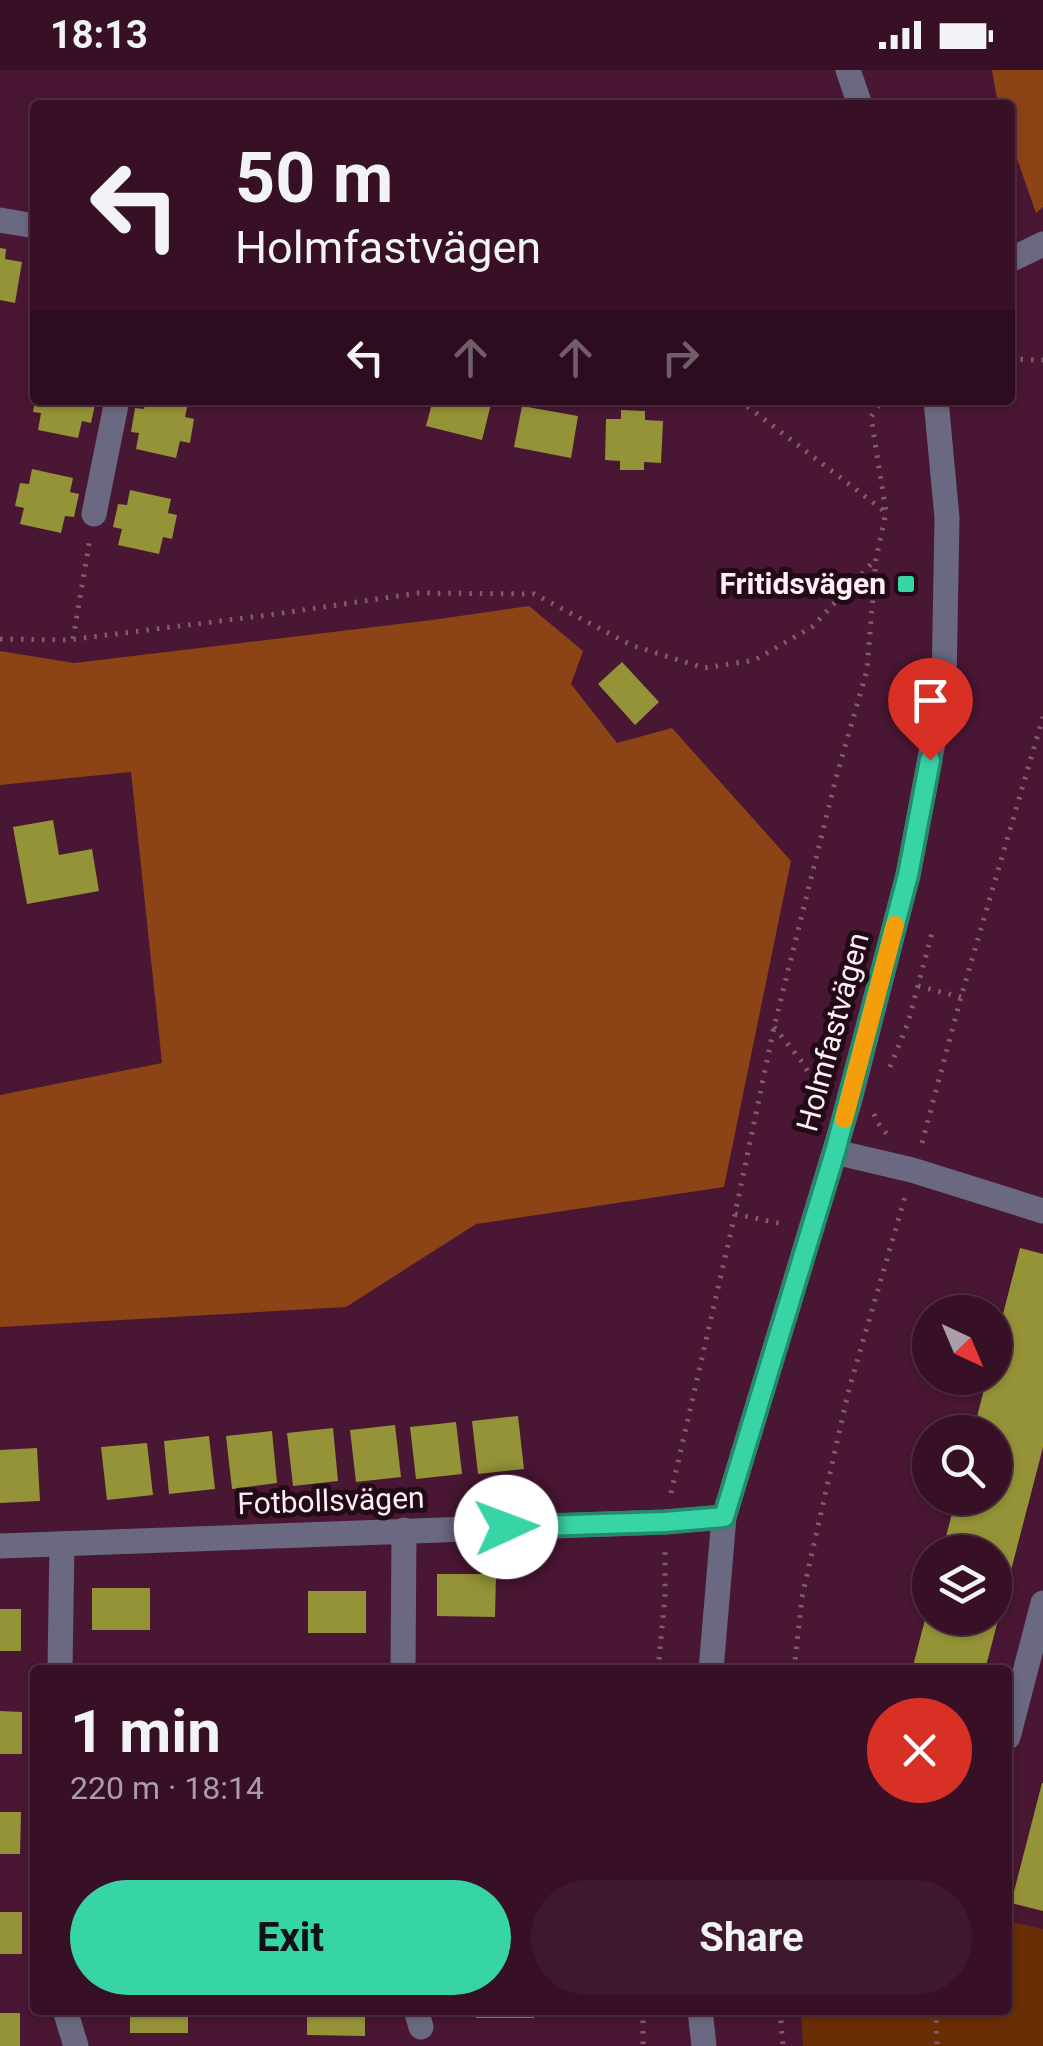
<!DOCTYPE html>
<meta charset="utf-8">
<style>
body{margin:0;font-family:Roboto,sans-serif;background:#3e192e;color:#f1f3f6;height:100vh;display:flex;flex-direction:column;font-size:38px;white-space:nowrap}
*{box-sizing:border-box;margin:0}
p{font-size:32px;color:#aa9da7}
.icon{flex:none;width:55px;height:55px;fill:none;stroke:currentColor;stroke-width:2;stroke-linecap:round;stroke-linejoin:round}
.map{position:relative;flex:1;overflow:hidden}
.drawer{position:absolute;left:30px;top:1595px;width:982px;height:350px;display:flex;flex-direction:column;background:#371026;border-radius:10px;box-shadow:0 2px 8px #0004,0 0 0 2px #513043}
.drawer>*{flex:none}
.banner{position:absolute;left:30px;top:30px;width:985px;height:305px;border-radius:10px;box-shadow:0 2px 8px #0004,0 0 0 2px #513043;background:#371026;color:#f1f3f6;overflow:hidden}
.needle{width:65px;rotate:136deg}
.buttons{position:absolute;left:912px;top:1225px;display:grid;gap:20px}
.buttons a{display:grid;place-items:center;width:100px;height:100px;border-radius:50%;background:#371026;box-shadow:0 2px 8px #0004,0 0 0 2px #513043;font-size:50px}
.pin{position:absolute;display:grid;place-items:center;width:85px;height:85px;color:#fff;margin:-102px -42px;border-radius:50% 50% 50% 0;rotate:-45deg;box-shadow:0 0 10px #0007}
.pin .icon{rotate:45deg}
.me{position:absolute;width:110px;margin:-55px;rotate:88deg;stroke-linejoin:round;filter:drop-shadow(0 0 8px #0008)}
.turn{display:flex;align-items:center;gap:35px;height:210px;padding:0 40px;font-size:45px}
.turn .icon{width:130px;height:130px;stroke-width:2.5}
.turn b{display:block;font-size:70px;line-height:85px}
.lanes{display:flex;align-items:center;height:95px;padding:0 40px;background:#0003;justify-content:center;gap:50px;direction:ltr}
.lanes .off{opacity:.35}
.round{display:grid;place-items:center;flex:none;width:105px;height:105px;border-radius:52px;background:#3e192e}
.overview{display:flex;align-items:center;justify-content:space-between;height:170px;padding:0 40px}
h1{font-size:60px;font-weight:700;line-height:75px}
.button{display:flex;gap:20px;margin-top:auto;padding:20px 40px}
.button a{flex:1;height:115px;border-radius:60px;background:#37d4a6;color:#111;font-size:40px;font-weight:700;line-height:115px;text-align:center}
.button a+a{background:#3e192e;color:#f1f3f6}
.status{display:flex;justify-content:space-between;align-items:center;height:70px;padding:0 50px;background:#371026;direction:ltr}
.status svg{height:28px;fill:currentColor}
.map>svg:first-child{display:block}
.green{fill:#6a2e05}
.forest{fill:#8c4316}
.building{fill:#949337}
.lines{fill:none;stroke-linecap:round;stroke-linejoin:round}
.path{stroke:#825b71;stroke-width:5;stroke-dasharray:2.5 8;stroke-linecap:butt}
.minor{stroke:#6b6982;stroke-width:25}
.route-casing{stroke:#248a6c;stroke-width:25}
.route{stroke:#37d4a6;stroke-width:18}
.slow{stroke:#f59e0b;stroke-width:18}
.poi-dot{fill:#37d4a6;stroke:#220b17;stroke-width:4}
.labels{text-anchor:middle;stroke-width:10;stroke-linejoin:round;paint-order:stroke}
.poi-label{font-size:30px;font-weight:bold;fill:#fdeff5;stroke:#220b17;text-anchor:end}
.street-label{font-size:30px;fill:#fdeff5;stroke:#220b17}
</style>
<div class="status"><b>18:13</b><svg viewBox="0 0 49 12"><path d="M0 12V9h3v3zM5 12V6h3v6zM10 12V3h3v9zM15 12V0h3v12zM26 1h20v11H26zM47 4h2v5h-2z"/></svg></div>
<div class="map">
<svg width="1043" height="1976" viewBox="0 0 1043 1976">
<rect width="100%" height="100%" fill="#491633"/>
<path class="green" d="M 1008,1851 L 1043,1859 L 1043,1976 L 803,1976 L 801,1940 L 1008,1940 Z"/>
<path class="forest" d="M 992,0 L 1043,0 L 1043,137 L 1036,143 L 1010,69 L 1010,35 L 998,35 Z
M 529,536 L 583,581 L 571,614 L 617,673 L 672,658 L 791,791 L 724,1117 L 476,1154 L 346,1237 L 0,1257 L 0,1025 L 162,993 L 131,702 L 0,715 L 0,581 L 74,593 L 432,550 Z"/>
<path class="building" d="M 0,178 L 6,179 L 5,189 L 22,192 L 15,233 L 0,230 Z
M 35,330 L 96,330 L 91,353 L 82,351 L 78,368 L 38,360 L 41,343 L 33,342 Z
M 146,330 L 175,330 L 188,333 L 185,347 L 194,349 L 190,373 L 180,371 L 176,388 L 136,379 L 139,363 L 131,362 L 135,338 L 144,339 Z
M 433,330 L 492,330 L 482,370 L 426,356 Z
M 522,336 L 578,346 L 571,388 L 514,377 Z
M 621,340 L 645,341 L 645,350 L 663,351 L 661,393 L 644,392 L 644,400 L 620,400 L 620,391 L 605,390 L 606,349 L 621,349 Z
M 32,399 L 73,408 L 70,422 L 79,424 L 74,447 L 65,446 L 61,463 L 20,454 L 24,438 L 15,436 L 20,413 L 29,414 Z
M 130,420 L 171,429 L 168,443 L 177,445 L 172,469 L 163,467 L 159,484 L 118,475 L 122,459 L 113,457 L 118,434 L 127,435 Z
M 622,592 L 659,632 L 635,655 L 598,614 Z
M 53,750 L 59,785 L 92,779 L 99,821 L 27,834 L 13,757 Z
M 1020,1178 L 1043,1184 L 1043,1377 L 1040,1389 L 985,1600 L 912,1600 L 929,1534 L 930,1548 L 995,1548 L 995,1482 L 942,1482 L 956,1428 L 995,1428 L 995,1362 L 973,1362 L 987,1308 L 995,1308 L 995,1275 Z
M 518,1346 L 524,1399 L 478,1404 L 472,1351 Z
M 456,1352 L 462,1404 L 416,1409 L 410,1357 Z
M 395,1355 L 401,1407 L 356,1412 L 350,1360 Z
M 333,1358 L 338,1411 L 293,1416 L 287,1363 Z
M 272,1361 L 277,1413 L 232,1419 L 226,1366 Z
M 209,1366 L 215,1419 L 169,1424 L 164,1371 Z
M 147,1373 L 153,1425 L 107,1430 L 101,1377 Z
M 37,1378 L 40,1431 L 0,1433 L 0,1380 Z
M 437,1504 L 496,1504 L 495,1547 L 437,1546 Z
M 92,1518 L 150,1518 L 150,1560 L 92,1560 Z
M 308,1521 L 366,1521 L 366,1563 L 308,1563 Z
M 0,1539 L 21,1539 L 21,1581 L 0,1581 Z
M 0,1641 L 22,1642 L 22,1684 L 0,1684 Z
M 1042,1713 L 1043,1713 L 1043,1841 L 1011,1833 Z
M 0,1742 L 21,1742 L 20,1784 L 0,1784 Z
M 0,1842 L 22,1842 L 22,1884 L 0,1884 Z
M 130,1940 L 188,1940 L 188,1963 L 130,1963 Z
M 307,1940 L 365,1940 L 365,1966 L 307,1965 Z
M 476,1940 L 534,1940 L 534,1948 L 476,1948 Z
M 0,1943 L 20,1943 L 20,1976 L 0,1976 Z"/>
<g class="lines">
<path class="path" d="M 1010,289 L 1043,290
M 739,330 L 884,441
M 0,569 L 67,570 L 269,545 L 418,523 L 534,524 L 631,575 L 704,598 L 755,590 L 812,557 L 874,491
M 73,569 L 90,468
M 918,916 L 961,927
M 774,957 L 803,993 L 814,1013 L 824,1022
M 890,997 L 908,953 L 932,863
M 874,1044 L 877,1052 L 890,1068
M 922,1073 L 961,927 L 1043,647
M 735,1144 L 783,1154
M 671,1423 L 735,1144 L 774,957 L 836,708 L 867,600 L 876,489 L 886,442 L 871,347 L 882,330
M 658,1600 L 665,1527 L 665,1478
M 794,1600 L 802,1527 L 849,1319 L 905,1127
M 643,1940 L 643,1976
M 780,1940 L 783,1976
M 936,1940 L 937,1976"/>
<path class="minor" d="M 848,0 L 860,35
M 0,150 L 35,156
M 1010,190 L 1043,174
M 94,444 L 117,330
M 835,1082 L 912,1100 L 1043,1141
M 0,1476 L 665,1452 L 724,1447
M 60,1600 L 62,1474
M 403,1600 L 404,1460
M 711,1600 L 724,1447 L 849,1033 L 908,805 L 944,614 L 947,448 L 936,330
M 1008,1667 L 1043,1533
M 65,1940 L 76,1976
M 416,1940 L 421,1957
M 700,1940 L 704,1976"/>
</g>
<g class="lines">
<defs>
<path id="route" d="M 506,1457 L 665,1452 L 724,1447 L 835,1082 L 908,805 L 930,690"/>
</defs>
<use href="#route" class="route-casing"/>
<use href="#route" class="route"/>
<path class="slow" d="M 844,1049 L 895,855"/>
</g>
<rect class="poi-dot" x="896" y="504" width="20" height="20" rx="5"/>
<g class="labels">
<g class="poi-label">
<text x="886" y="524">Fritidsvägen</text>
</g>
<g class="street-label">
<text transform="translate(833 962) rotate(-75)" y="10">Holmfastvägen</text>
<text transform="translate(331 1431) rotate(-2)" y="10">Fotbollsvägen</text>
</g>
</g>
</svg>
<div class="buttons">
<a><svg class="needle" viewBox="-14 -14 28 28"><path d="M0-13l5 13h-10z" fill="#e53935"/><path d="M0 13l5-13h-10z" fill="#aa9da7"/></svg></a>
<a><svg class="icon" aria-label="search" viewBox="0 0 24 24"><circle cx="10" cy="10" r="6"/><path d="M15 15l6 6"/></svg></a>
<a><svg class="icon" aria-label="layers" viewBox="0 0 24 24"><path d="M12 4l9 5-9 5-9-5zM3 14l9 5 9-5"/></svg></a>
</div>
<div class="pin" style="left:930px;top:690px;background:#d93025"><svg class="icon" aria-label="arrive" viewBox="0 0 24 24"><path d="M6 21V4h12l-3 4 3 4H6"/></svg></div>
<svg class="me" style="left:506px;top:1457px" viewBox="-20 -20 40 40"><circle r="19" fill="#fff"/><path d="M0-13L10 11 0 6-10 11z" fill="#37d4a6"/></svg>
<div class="banner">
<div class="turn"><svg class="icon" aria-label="left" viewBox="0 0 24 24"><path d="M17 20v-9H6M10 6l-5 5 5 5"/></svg><div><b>50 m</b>Holmfastvägen</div></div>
<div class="lanes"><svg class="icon" aria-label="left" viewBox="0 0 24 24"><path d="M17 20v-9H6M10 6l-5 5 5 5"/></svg><svg class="icon off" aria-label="ahead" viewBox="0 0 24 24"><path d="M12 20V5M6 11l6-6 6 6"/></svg><svg class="icon off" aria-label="ahead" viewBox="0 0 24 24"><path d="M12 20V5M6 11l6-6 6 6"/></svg><svg class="icon off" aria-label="right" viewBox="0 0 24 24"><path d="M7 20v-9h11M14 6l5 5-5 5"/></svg></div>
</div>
<section class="drawer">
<div class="overview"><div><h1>1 min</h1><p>220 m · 18:14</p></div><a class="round" style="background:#d93025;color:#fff"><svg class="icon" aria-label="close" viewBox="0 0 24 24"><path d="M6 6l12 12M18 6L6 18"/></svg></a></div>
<div class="button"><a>Exit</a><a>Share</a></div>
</section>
</div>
